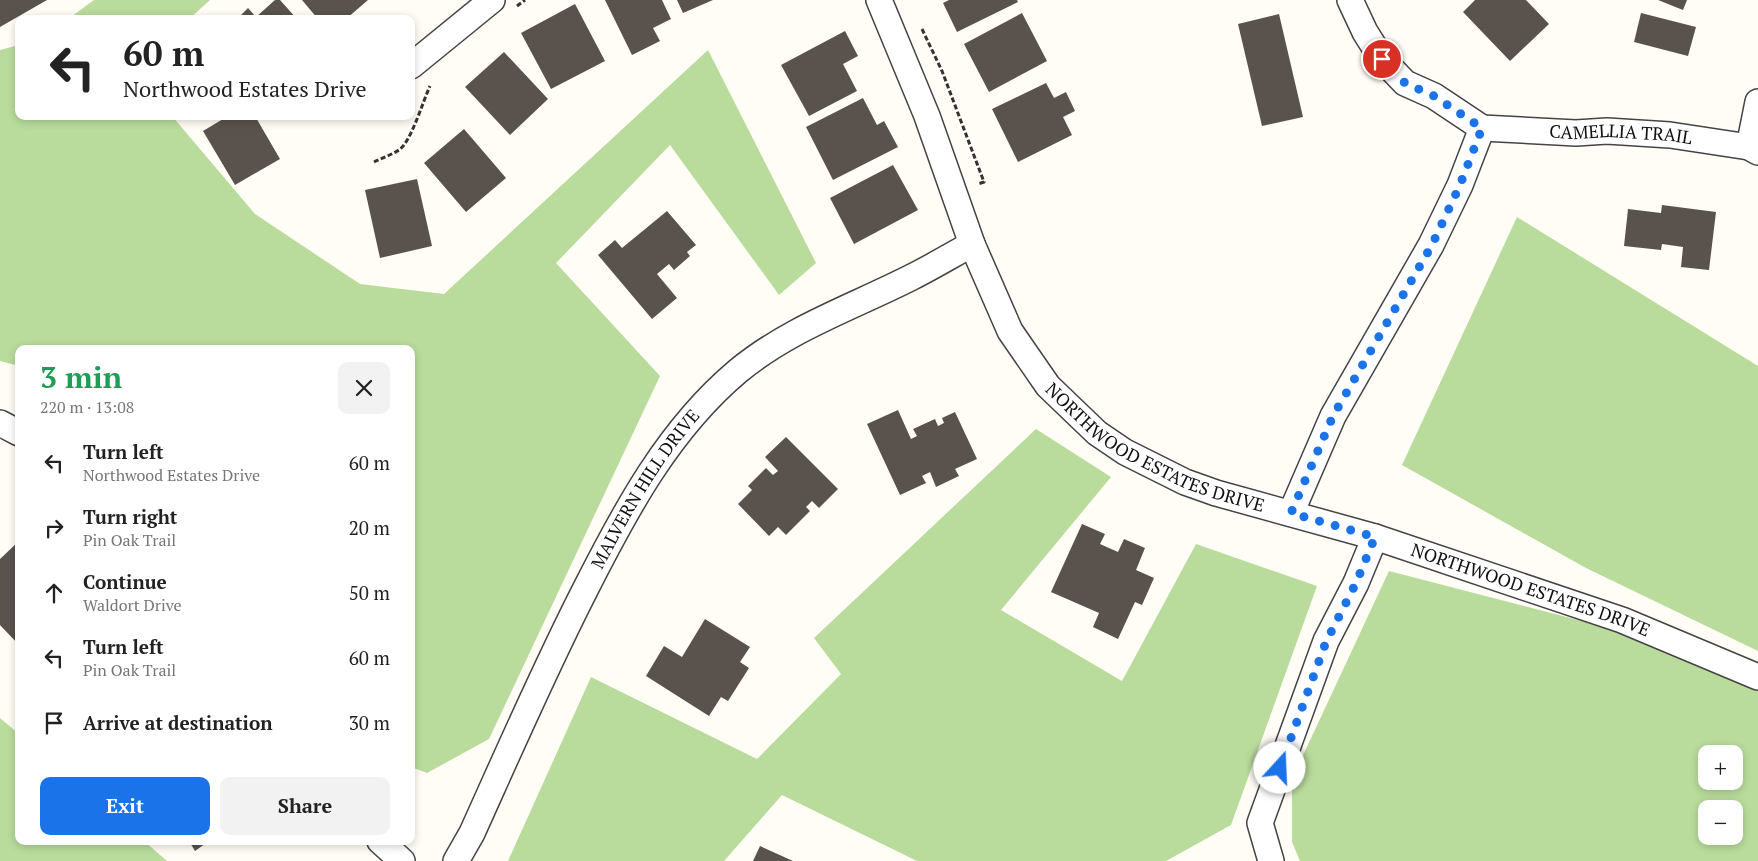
<!DOCTYPE html>
<meta charset="utf-8">
<style>
body{margin:0;font-family:"PT Serif",serif;background:#f2f2f2;color:#222;height:100vh;display:flex;flex-direction:column;font-size:19px;white-space:nowrap}
*{box-sizing:border-box;margin:0}
p{font-size:16px;color:#767676}
.icon{flex:none;width:28px;height:28px;fill:none;stroke:currentColor;stroke-width:2;stroke-linecap:round;stroke-linejoin:round}
.map{position:relative;flex:1;overflow:hidden}
.side{position:absolute;left:15px;top:345px;width:400px;height:500px;display:flex;flex-direction:column;background:#fff;border-radius:10px;box-shadow:0 2px 8px #0003}
.side>*{flex:none}
.guide{position:absolute;left:15px;top:15px;width:400px;height:105px;border-radius:10px;box-shadow:0 2px 8px #0003;background:#fff;color:#222;overflow:hidden}
.controls{position:absolute;left:1698px;top:745px;display:grid;gap:10px}
.controls a{display:grid;place-items:center;width:45px;height:45px;border-radius:10px;background:#fff;box-shadow:0 2px 8px #0003;font-size:25px}
.pin{position:absolute;display:grid;place-items:center;width:42px;height:42px;color:#fff;margin:-21px;border:2px solid #fff;border-radius:50%;box-shadow:0 1px 5px #0007}
.me{position:absolute;width:55px;margin:-28px;rotate:20deg;stroke-linejoin:round;filter:drop-shadow(0 0 4px #0008)}
.turn{display:flex;align-items:center;gap:18px;height:105px;padding:0 25px;font-size:22px}
.turn .icon{width:65px;height:65px;stroke-width:2.5}
.turn b{display:block;font-size:35px;line-height:42px}
.round{display:grid;place-items:center;flex:none;width:52px;height:52px;border-radius:10px;background:#f2f2f2}
.headline{display:flex;align-items:center;justify-content:space-between;height:85px;padding:0 25px}
h1{font-size:30px;font-weight:700;line-height:38px;color:#1e9e55}
.button{display:flex;gap:10px;margin-top:auto;padding:10px 25px}
.button a{flex:1;height:58px;border-radius:10px;background:#1a73e8;color:#fff;font-size:20px;font-weight:700;line-height:58px;text-align:center}
.button a+a{background:#f2f2f2;color:#222}
ul{padding:0;list-style:none}
li{display:flex;align-items:center;gap:15px;height:65px;padding:0 25px}
li div{flex:1}
li b{display:block;font-size:19px}
li em{font-style:normal}
.map>svg:first-child{display:block}
.forest{fill:#b9dc9c;fill-rule:evenodd}
.building{fill:#5a524d}
.lines{fill:none;stroke-linecap:round;stroke-linejoin:round}
.street-casing{stroke:#444;stroke-width:28}
.path{stroke:#333;stroke-width:3;stroke-dasharray:5 2.5;stroke-linecap:butt}
.street{stroke:#fff;stroke-width:25}
.route{stroke:#1a73e8;stroke-width:9;stroke-dasharray:0 16.2}
.labels{text-anchor:middle;stroke-width:5;stroke-linejoin:round;paint-order:stroke}
.street-label{font-size:18px;fill:#111;stroke:#fff}
</style>
<div class="map">
<svg width="1758" height="861" viewBox="0 0 1758 861">
<rect width="100%" height="100%" fill="#fffdf5"/>
<path class="forest" d="M 94,0 L 210,0 L 189,19 L 68,19 Z
M 19,45 L 19,116 L 172,116 L 255,214 L 360,284 L 444,294 L 708,50 L 816,263 L 779,295 L 670,145 L 556,263 L 660,376 L 489,739 L 427,773 L 411,767 L 411,349 L 19,349 L 19,366 L 0,361 L 0,50 Z
M 1517,217 L 1758,366 L 1758,651 L 1586,568 L 1402,465 Z
M 1036,429 L 1111,477 L 1001,610 L 1122,681 L 1196,544 L 1317,586 L 1231,825 L 1166,861 L 917,861 L 782,795 L 724,861 L 508,861 L 591,677 L 757,759 L 841,674 L 814,638 Z
M 1389,571 L 1613,629 L 1758,689 L 1758,861 L 1300,861 L 1292,842 L 1292,779 ZM 1706,754 L 1734,754 L 1734,781 L 1706,781 ZM 1706,809 L 1734,809 L 1734,836 L 1706,836 Z
M 0,718 L 19,734 L 19,841 L 144,841 L 167,861 L 0,861 Z"/>
<path class="building" d="M 0,0 L 47,0 L 0,27 Z
M 275,0 L 280,0 L 297,19 L 237,19 L 248,8 L 256,17 Z
M 302,0 L 368,0 L 346,19 L 318,19 Z
M 605,0 L 662,0 L 671,19 L 653,28 L 660,41 L 632,55 Z
M 677,0 L 713,0 L 683,13 Z
M 949,0 L 1017,0 L 1018,2 L 957,32 L 943,3 Z
M 1475,0 L 1526,0 L 1549,24 L 1510,61 L 1463,12 Z
M 1658,0 L 1687,0 L 1683,10 Z
M 575,4 L 605,61 L 551,89 L 521,33 Z
M 1022,13 L 1047,61 L 989,92 L 964,44 Z
M 1641,13 L 1696,27 L 1688,56 L 1634,42 Z
M 1279,14 L 1303,117 L 1262,126 L 1238,24 Z
M 845,31 L 858,56 L 843,64 L 857,91 L 809,116 L 781,65 Z
M 504,52 L 548,99 L 510,135 L 465,87 Z
M 1046,83 L 1054,98 L 1066,92 L 1075,111 L 1063,117 L 1072,135 L 1018,162 L 992,109 Z
M 863,98 L 877,125 L 884,121 L 898,147 L 833,180 L 806,127 Z
M 228,116 L 255,116 L 280,159 L 235,185 L 203,131 Z
M 464,129 L 506,178 L 466,212 L 424,163 Z
M 893,165 L 918,210 L 854,244 L 830,198 Z
M 417,179 L 432,246 L 380,258 L 365,190 Z
M 1662,205 L 1716,212 L 1709,270 L 1681,267 L 1683,247 L 1662,244 L 1661,250 L 1624,246 L 1628,209 L 1661,213 Z
M 667,211 L 696,245 L 687,252 L 690,256 L 674,270 L 669,264 L 657,274 L 677,298 L 652,319 L 598,255 L 615,240 L 622,248 Z
M 898,410 L 911,439 L 917,436 L 913,429 L 935,419 L 938,426 L 944,423 L 942,418 L 955,412 L 977,459 L 955,469 L 959,476 L 936,487 L 930,472 L 922,476 L 926,483 L 900,495 L 867,424 Z
M 786,437 L 838,489 L 819,508 L 812,501 L 806,507 L 810,511 L 786,535 L 778,527 L 769,536 L 738,504 L 752,490 L 748,486 L 766,468 L 773,475 L 778,471 L 765,457 Z
M 1082,524 L 1105,534 L 1100,544 L 1118,552 L 1124,539 L 1145,548 L 1136,570 L 1154,578 L 1142,605 L 1135,602 L 1118,639 L 1093,627 L 1099,613 L 1051,592 Z
M 19,541 L 19,645 L 0,625 L 0,559 Z
M 705,619 L 750,647 L 740,662 L 749,668 L 728,701 L 721,697 L 709,716 L 646,676 L 664,646 L 682,657 Z
M 189,841 L 209,841 L 195,851 Z
M 760,846 L 793,861 L 753,861 Z"/>
<g class="lines">
<defs>
<g id="street">
<path id="s1" d="M 879,0 L 927,116 L 972,244 L 1010,331 L 1048,386 L 1097,433 L 1125,452 L 1185,482 L 1216,493 L 1375,537 L 1622,620 L 1758,677"/>
<path d="M 1350,0 L 1365,32 L 1382,59 L 1405,83 L 1434,96 L 1482,128"/>
<path d="M 411,66 L 492,0"/>
<path id="s2" d="M 1482,128 L 1576,133 L 1607,131 L 1670,135 L 1749,147 L 1758,152"/>
<path d="M 1749,147 L 1758,102"/>
<path d="M 0,423 L 19,433"/>
<path d="M 1291,513 L 1333,416 L 1431,245 L 1460,185 L 1482,128"/>
<path d="M 380,841 L 402,861"/>
<path id="s3" d="M 456,861 L 472,833 C 509,751 545,668 586,588 C 626,509 669,429 738,371 C 790,328 853,307 912,277 C 932,267 952,255 972,244"/>
<path d="M 1271,861 L 1260,823 L 1326,641 L 1356,583 L 1375,537"/>
</g>
</defs>
<use href="#street" class="street-casing"/>
<path class="path" d="M 517,6 L 525,0
M 922,29 L 942,71 L 984,182 L 978,184
M 374,162 C 382,158 391,155 399,150 C 411,142 423,101 430,86"/>
<use href="#street" class="street"/>
</g>
<g class="lines">
<path class="route" d="M 1280,768 L 1326,642 L 1356,583 L 1375,537 L 1291,513 L 1333,416 L 1432,245 L 1460,185 L 1482,128 L 1434,96 L 1405,83 L 1382,59"/>
</g>
<g class="labels">
<g class="street-label">
<text dy="6" stroke="none"><textPath href="#s2" startOffset="139">CAMELLIA TRAIL</textPath></text>
<text dy="6" stroke="none"><textPath href="#s1" startOffset="549">NORTHWOOD ESTATES DRIVE</textPath></text>
<text dy="6" stroke="none"><textPath href="#s3" startOffset="418">MALVERN HILL DRIVE</textPath></text>
<text dy="6" stroke="none"><textPath href="#s1" startOffset="954">NORTHWOOD ESTATES DRIVE</textPath></text>
</g>
</g>
</svg>
<div class="controls">
<a>+</a>
<a>−</a>
</div>
<div class="pin" style="left:1382px;top:59px;background:#d93025"><svg class="icon" aria-label="arrive" viewBox="0 0 24 24"><path d="M6 21V4h12l-3 4 3 4H6"/></svg></div>
<svg class="me" style="left:1280px;top:768px" viewBox="-20 -20 40 40"><circle r="19" fill="#fff"/><path d="M0-13L10 11 0 6-10 11z" fill="#1a73e8"/></svg>
<div class="guide">
<div class="turn"><svg class="icon" aria-label="left" viewBox="0 0 24 24"><path d="M17 20v-9H6M10 6l-5 5 5 5"/></svg><div><b>60 m</b>Northwood Estates Drive</div></div>
</div>
<section class="side">
<div class="headline"><div><h1>3 min</h1><p>220 m · 13:08</p></div><a class="round"><svg class="icon" aria-label="close" viewBox="0 0 24 24"><path d="M6 6l12 12M18 6L6 18"/></svg></a></div>
<ul>
<li><svg class="icon" aria-label="left" viewBox="0 0 24 24"><path d="M17 20v-9H6M10 6l-5 5 5 5"/></svg><div><b>Turn left</b><p>Northwood Estates Drive</p></div><em>60 m</em></li>
<li><svg class="icon" aria-label="right" viewBox="0 0 24 24"><path d="M7 20v-9h11M14 6l5 5-5 5"/></svg><div><b>Turn right</b><p>Pin Oak Trail</p></div><em>20 m</em></li>
<li><svg class="icon" aria-label="ahead" viewBox="0 0 24 24"><path d="M12 20V5M6 11l6-6 6 6"/></svg><div><b>Continue</b><p>Waldort Drive</p></div><em>50 m</em></li>
<li><svg class="icon" aria-label="left" viewBox="0 0 24 24"><path d="M17 20v-9H6M10 6l-5 5 5 5"/></svg><div><b>Turn left</b><p>Pin Oak Trail</p></div><em>60 m</em></li>
<li><svg class="icon" aria-label="arrive" viewBox="0 0 24 24"><path d="M6 21V4h12l-3 4 3 4H6"/></svg><div><b>Arrive at destination</b></div><em>30 m</em></li>
</ul>
<div class="button"><a>Exit</a><a>Share</a></div>
</section>
</div>
